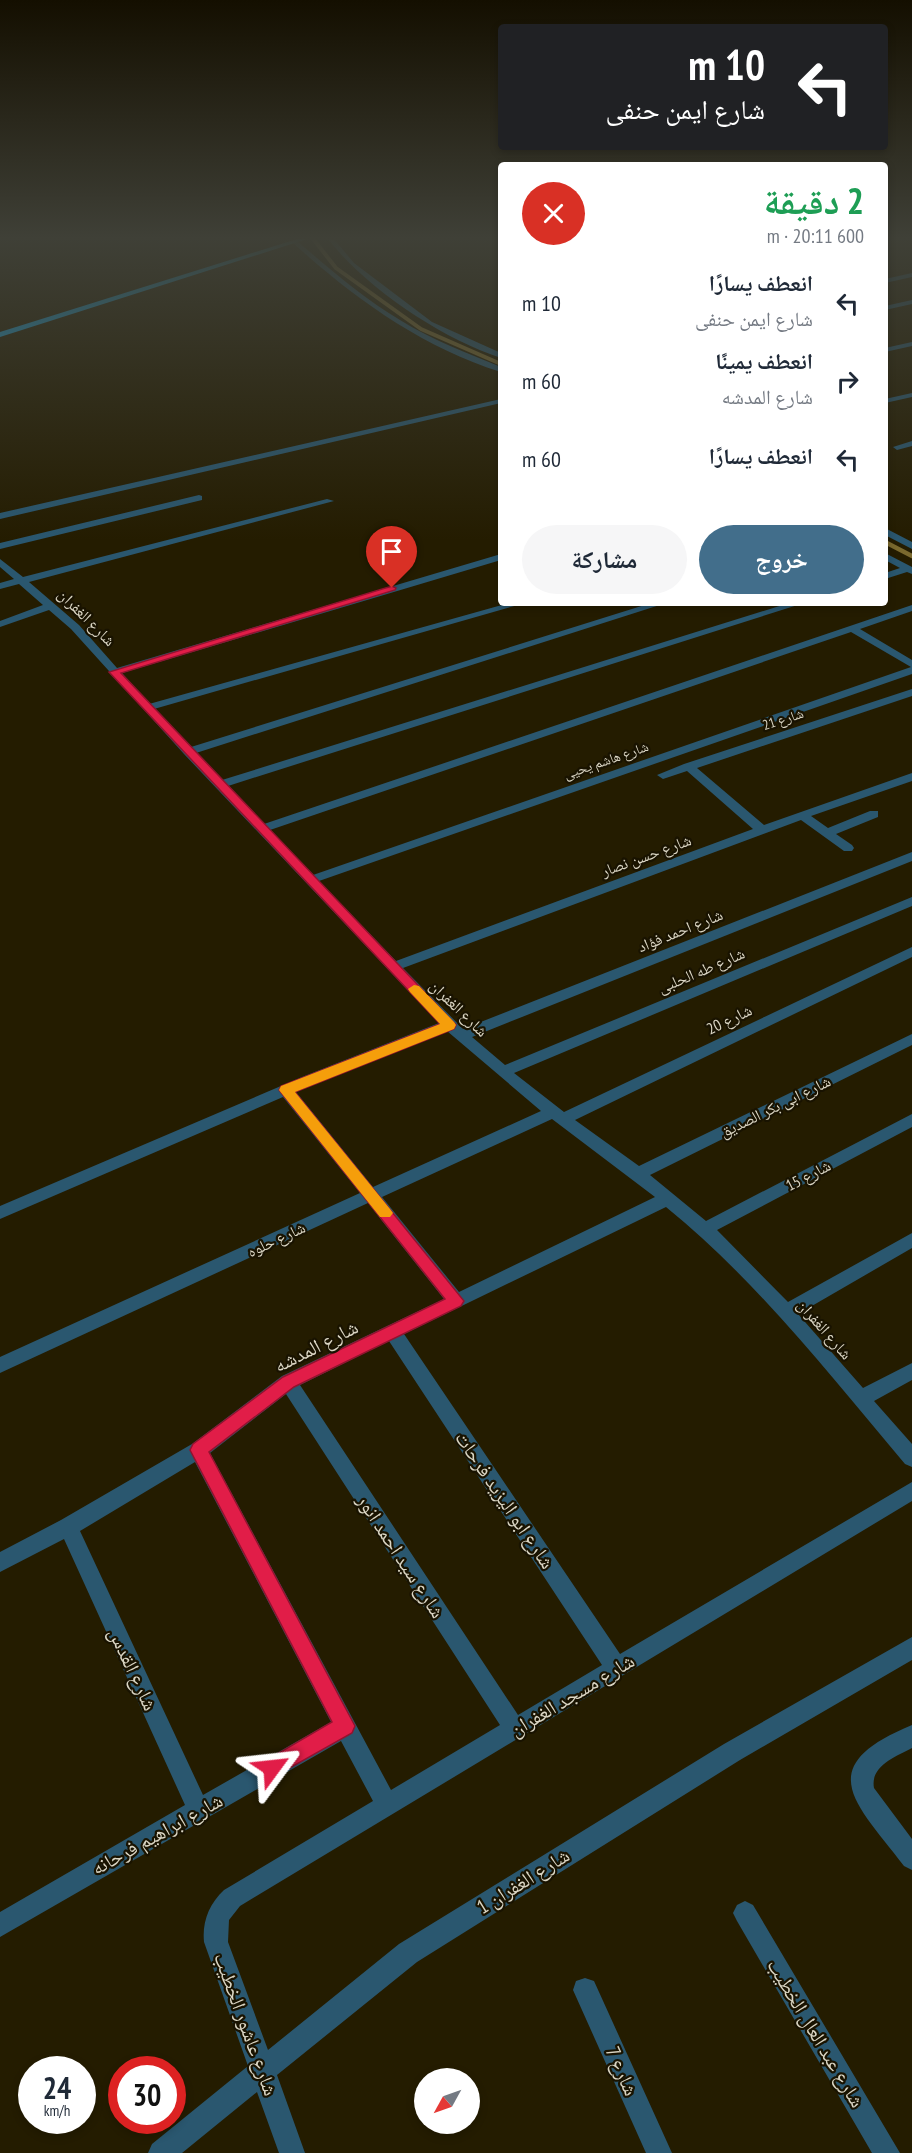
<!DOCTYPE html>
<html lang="ar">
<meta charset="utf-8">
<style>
body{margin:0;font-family:"PT Sans Narrow","Noto Naskh Arabic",sans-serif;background:#f6f6f7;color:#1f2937;direction:rtl;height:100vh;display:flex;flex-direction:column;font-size:22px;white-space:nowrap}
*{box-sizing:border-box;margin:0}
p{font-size:20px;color:#747a83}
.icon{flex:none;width:33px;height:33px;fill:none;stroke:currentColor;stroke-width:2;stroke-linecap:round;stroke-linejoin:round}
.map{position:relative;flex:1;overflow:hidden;direction:ltr}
.drawer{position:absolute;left:498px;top:162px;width:390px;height:444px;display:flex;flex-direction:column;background:#fff;border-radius:6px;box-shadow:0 3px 9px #0003;direction:rtl}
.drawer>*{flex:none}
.hud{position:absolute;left:498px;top:24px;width:390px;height:126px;border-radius:6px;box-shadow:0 3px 9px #0003;direction:rtl;background:#202124;color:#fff;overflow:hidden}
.needle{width:39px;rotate:230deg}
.fabs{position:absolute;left:414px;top:2068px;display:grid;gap:12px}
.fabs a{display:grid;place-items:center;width:66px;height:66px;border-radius:50%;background:#fff;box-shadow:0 3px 9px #0003;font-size:30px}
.speed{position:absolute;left:18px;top:2056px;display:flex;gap:12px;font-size:30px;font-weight:700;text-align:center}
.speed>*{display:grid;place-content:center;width:78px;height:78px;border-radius:50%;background:#fff;box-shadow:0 3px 9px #0003;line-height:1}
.speed small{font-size:15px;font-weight:400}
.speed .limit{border:9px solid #d22;background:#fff;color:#111}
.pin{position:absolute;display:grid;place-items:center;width:51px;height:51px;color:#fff;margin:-62px -26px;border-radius:50% 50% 50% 0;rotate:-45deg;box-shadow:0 0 6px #0007}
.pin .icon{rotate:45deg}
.me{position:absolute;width:66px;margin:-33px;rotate:60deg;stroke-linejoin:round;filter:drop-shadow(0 0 4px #0008)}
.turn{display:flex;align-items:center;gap:21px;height:126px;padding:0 24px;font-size:27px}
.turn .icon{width:78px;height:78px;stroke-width:2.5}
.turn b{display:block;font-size:42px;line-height:51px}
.round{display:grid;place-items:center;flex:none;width:63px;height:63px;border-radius:32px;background:#f6f6f7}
.headline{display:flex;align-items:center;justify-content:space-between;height:102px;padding:0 24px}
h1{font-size:36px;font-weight:700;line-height:45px;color:#1e9e55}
.action{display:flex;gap:12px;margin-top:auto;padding:12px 24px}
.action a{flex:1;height:69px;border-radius:36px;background:#426e8b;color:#fff;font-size:24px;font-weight:700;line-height:69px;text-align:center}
.action a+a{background:#f6f6f7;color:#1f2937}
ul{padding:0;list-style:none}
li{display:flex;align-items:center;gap:18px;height:78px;padding:0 24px}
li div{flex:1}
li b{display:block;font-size:22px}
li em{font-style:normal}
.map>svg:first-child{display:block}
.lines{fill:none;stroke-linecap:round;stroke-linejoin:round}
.stream-far1{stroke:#7a692e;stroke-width:4}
.stream{stroke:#7a692e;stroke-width:4.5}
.minor{fill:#2a576f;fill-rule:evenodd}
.trunk{fill:#1d9ed5;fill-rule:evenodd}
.route{fill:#e11d48;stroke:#92132f;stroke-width:1.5}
.slow{fill:#f59e0b}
.labels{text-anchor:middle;stroke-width:4.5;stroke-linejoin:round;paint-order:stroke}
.far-street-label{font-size:14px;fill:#dad5c3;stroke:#191300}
.street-label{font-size:16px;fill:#dad5c3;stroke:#191300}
.near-street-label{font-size:20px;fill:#dad5c3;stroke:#191300}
</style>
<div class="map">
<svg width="912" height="2153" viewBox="0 0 912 2153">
<rect width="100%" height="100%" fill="#241c00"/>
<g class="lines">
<path class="stream-far1" d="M 314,240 L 336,268 L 421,329 L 501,364"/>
<path class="stream" d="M 885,542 L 912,556"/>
<path class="minor" d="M 328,239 L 334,239 L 354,263 L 432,322 L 501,353 L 501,358 C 441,338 367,289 328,239 Z
M 293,241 L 297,241 C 330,269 363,298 400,320 C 432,340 467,353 501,367 L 501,372 C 421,347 354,298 293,243 Z
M 912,273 L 912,277 L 885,283 L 885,279 Z
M 912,300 L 912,304 L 885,310 L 885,306 Z
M 912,342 L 912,346 L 885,352 L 885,348 Z
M 912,393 L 912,397 L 885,403 L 885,399 Z
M 501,399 L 501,403 L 0,519 L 0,513 Z
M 912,441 L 912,446 L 897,450 L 893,447 Z
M 199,495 L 202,496 L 202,500 L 0,549 L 0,543 Z
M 327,499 L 334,501 L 29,582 L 79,625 L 117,668 L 501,554 L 501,560 L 122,673 L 149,704 L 509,603 L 525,603 L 154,709 L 191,747 L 651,603 L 666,603 L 196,753 L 222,780 L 789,603 L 804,603 L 228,786 L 264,824 L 912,605 L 912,611 L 860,629 L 912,660 L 912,674 L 319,881 L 396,961 L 753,829 L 687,771 L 663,779 L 657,775 L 684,764 L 912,689 L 912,696 L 697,768 L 764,825 L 912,773 L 912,781 L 811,816 L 828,828 L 870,811 L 878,811 L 878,817 L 836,834 L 852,845 L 854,848 L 852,851 L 844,851 L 801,820 L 403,968 L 463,1029 L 912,852 L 912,861 L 472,1037 L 505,1065 L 912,897 L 912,906 L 514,1073 L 564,1112 L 912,947 L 912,957 L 575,1120 L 639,1166 L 912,1034 L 912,1045 L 650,1175 L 706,1221 L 912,1114 L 912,1127 L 717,1230 L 788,1302 L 912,1233 L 912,1248 L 798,1314 L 863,1388 L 912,1363 L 912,1380 L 874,1401 L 912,1444 L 912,1467 L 905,1464 C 830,1375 757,1281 666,1207 L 404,1334 L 620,1654 L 912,1482 L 912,1501 L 240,1906 L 229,1920 L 228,1942 L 268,2050 L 399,1944 L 724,1744 L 912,1637 L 912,1660 L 740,1760 L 417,1962 L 277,2075 L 305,2153 L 279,2153 L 257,2092 L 182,2153 L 148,2153 L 152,2144 L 248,2066 L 204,1942 C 202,1922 209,1904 224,1890 L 373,1801 L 341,1741 L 0,1937 L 0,1912 L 185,1805 L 64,1539 L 0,1572 L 0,1552 L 61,1520 L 192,1444 L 282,1376 L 444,1299 L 368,1203 L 0,1373 L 0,1357 L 360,1193 L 283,1097 L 0,1219 L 0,1206 L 302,1077 L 439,1023 L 184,754 L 71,629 L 49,610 L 0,627 L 0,621 L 43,605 L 19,584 L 0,589 L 0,583 L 14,579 L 0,567 L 0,559 L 23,577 ZM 851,632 L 911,667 L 313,875 L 270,830 ZM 447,1031 L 541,1111 L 373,1187 L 296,1092 ZM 552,1119 L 655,1197 L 459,1292 L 382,1197 ZM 389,1341 L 602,1665 L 518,1715 L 300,1385 ZM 286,1394 L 500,1725 L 391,1790 L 210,1453 ZM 195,1462 L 331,1722 L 203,1795 L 80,1531 Z
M 885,528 L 912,542 L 912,549 L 885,535 Z
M 885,553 L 912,567 L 912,574 L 907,572 L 885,579 L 885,573 L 900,568 L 885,560 Z
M 912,1725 L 912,1748 C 895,1757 870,1766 874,1788 L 912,1839 L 912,1870 L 904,1866 C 856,1803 810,1767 912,1725 Z
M 745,1901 L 753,1905 L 900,2153 L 872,2153 L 737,1921 L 733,1913 L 737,1905 Z
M 585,1978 L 594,1981 L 672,2153 L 646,2153 L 573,1990 L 576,1981 Z"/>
<path class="trunk" d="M 297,239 L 307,239 L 0,337 L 0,332 Z"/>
</g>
<linearGradient id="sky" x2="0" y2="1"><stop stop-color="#140f00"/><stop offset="0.44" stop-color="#3f4037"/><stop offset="1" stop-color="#3f4037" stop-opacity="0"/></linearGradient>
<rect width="912" height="540" fill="url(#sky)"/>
<path class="route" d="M 392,586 L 396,588 L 395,590 L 121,673 L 456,1025 L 454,1029 L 295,1092 L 464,1301 L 461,1306 L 294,1387 L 209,1452 L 355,1726 L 352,1733 L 272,1778 L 265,1776 L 262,1768 L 265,1761 L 332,1722 L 190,1450 L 193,1444 L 283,1377 L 445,1299 L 279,1090 L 281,1086 L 440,1024 L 109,672 Z"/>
<path class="slow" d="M 414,985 L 419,986 L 454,1022 L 456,1025 L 454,1029 L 295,1092 L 390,1209 L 393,1213 L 390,1217 L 380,1217 L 279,1090 L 281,1086 L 440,1024 L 410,992 L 408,989 Z"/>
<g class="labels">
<g class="far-street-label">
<text transform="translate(783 719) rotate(-18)" y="5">شارع 21</text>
<text transform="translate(606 760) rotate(-19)" y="5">شارع هاشم يحيى</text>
</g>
<g class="street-label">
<text transform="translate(87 617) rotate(45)" y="6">شارع الغفران</text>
<text transform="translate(646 855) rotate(-20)" y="6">شارع حسن نصار</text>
<text transform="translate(680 930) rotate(-22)" y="6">شارع احمد فؤاد</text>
<text transform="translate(701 970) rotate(-23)" y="6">شارع طه الحلبى</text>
<text transform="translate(459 1008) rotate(44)" y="6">شارع الغفران</text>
<text transform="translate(729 1019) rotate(-26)" y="6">شارع 20</text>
<text transform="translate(775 1106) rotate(-26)" y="6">شارع ابى بكر الصديق</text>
<text transform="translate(808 1175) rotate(-28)" y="6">شارع 15</text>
<text transform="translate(276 1239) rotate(-25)" y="6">شارع حلوه</text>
<text transform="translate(825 1329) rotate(49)" y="6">شارع الغفران</text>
</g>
<g class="near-street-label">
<text transform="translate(316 1346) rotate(-27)" y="7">شارع المدشه</text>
<text transform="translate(505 1500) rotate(56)" y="7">شارع ابو اليزيد فرحات</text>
<text transform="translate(401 1556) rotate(57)" y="7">شارع سيد احمد انور</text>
<text transform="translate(133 1669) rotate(65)" y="7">شارع القدس</text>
<text transform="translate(572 1695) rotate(-31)" y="7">شارع مسجد الغفران</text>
<text transform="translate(157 1834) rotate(-29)" y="7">شارع ابراهيم فرحانه</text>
<text transform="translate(523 1881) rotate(-32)" y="7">شارع الغفران 1</text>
<text transform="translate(246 2024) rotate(70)" y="7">شارع عاشور الخطيب</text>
<text transform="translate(816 2033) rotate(59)" y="7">شارع عبد العال الخطيب</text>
<text transform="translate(622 2071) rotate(66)" y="7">شارع 7</text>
</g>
</g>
</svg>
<div class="fabs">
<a><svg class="needle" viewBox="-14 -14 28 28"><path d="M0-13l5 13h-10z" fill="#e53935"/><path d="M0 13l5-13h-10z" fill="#747a83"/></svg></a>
</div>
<div class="speed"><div>24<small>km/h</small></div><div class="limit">30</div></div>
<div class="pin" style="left:392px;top:588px;background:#d93025"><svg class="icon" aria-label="arrive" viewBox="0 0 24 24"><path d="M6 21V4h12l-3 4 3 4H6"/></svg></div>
<svg class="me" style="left:272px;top:1768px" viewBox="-20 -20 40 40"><path d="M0-17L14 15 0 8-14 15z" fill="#e11d48" stroke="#fff" stroke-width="4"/></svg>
<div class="hud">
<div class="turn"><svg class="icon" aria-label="left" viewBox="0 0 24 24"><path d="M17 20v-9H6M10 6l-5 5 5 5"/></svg><div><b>10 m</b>شارع ايمن حنفى</div></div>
</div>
<section class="drawer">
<div class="headline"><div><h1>2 دقيقة</h1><p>600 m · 20:11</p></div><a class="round" style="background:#d93025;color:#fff"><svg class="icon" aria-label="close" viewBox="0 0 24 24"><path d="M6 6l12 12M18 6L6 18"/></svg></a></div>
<ul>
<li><svg class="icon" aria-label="left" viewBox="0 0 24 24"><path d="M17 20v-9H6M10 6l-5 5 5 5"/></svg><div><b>انعطف يسارًا</b><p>شارع ايمن حنفى</p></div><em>10 m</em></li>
<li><svg class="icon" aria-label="right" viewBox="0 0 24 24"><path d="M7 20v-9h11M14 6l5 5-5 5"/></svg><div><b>انعطف يمينًا</b><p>شارع المدشه</p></div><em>60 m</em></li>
<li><svg class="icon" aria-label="left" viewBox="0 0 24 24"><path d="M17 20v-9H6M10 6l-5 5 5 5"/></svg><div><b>انعطف يسارًا</b></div><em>60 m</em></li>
</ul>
<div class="action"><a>خروج</a><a>مشاركة</a></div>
</section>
</div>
